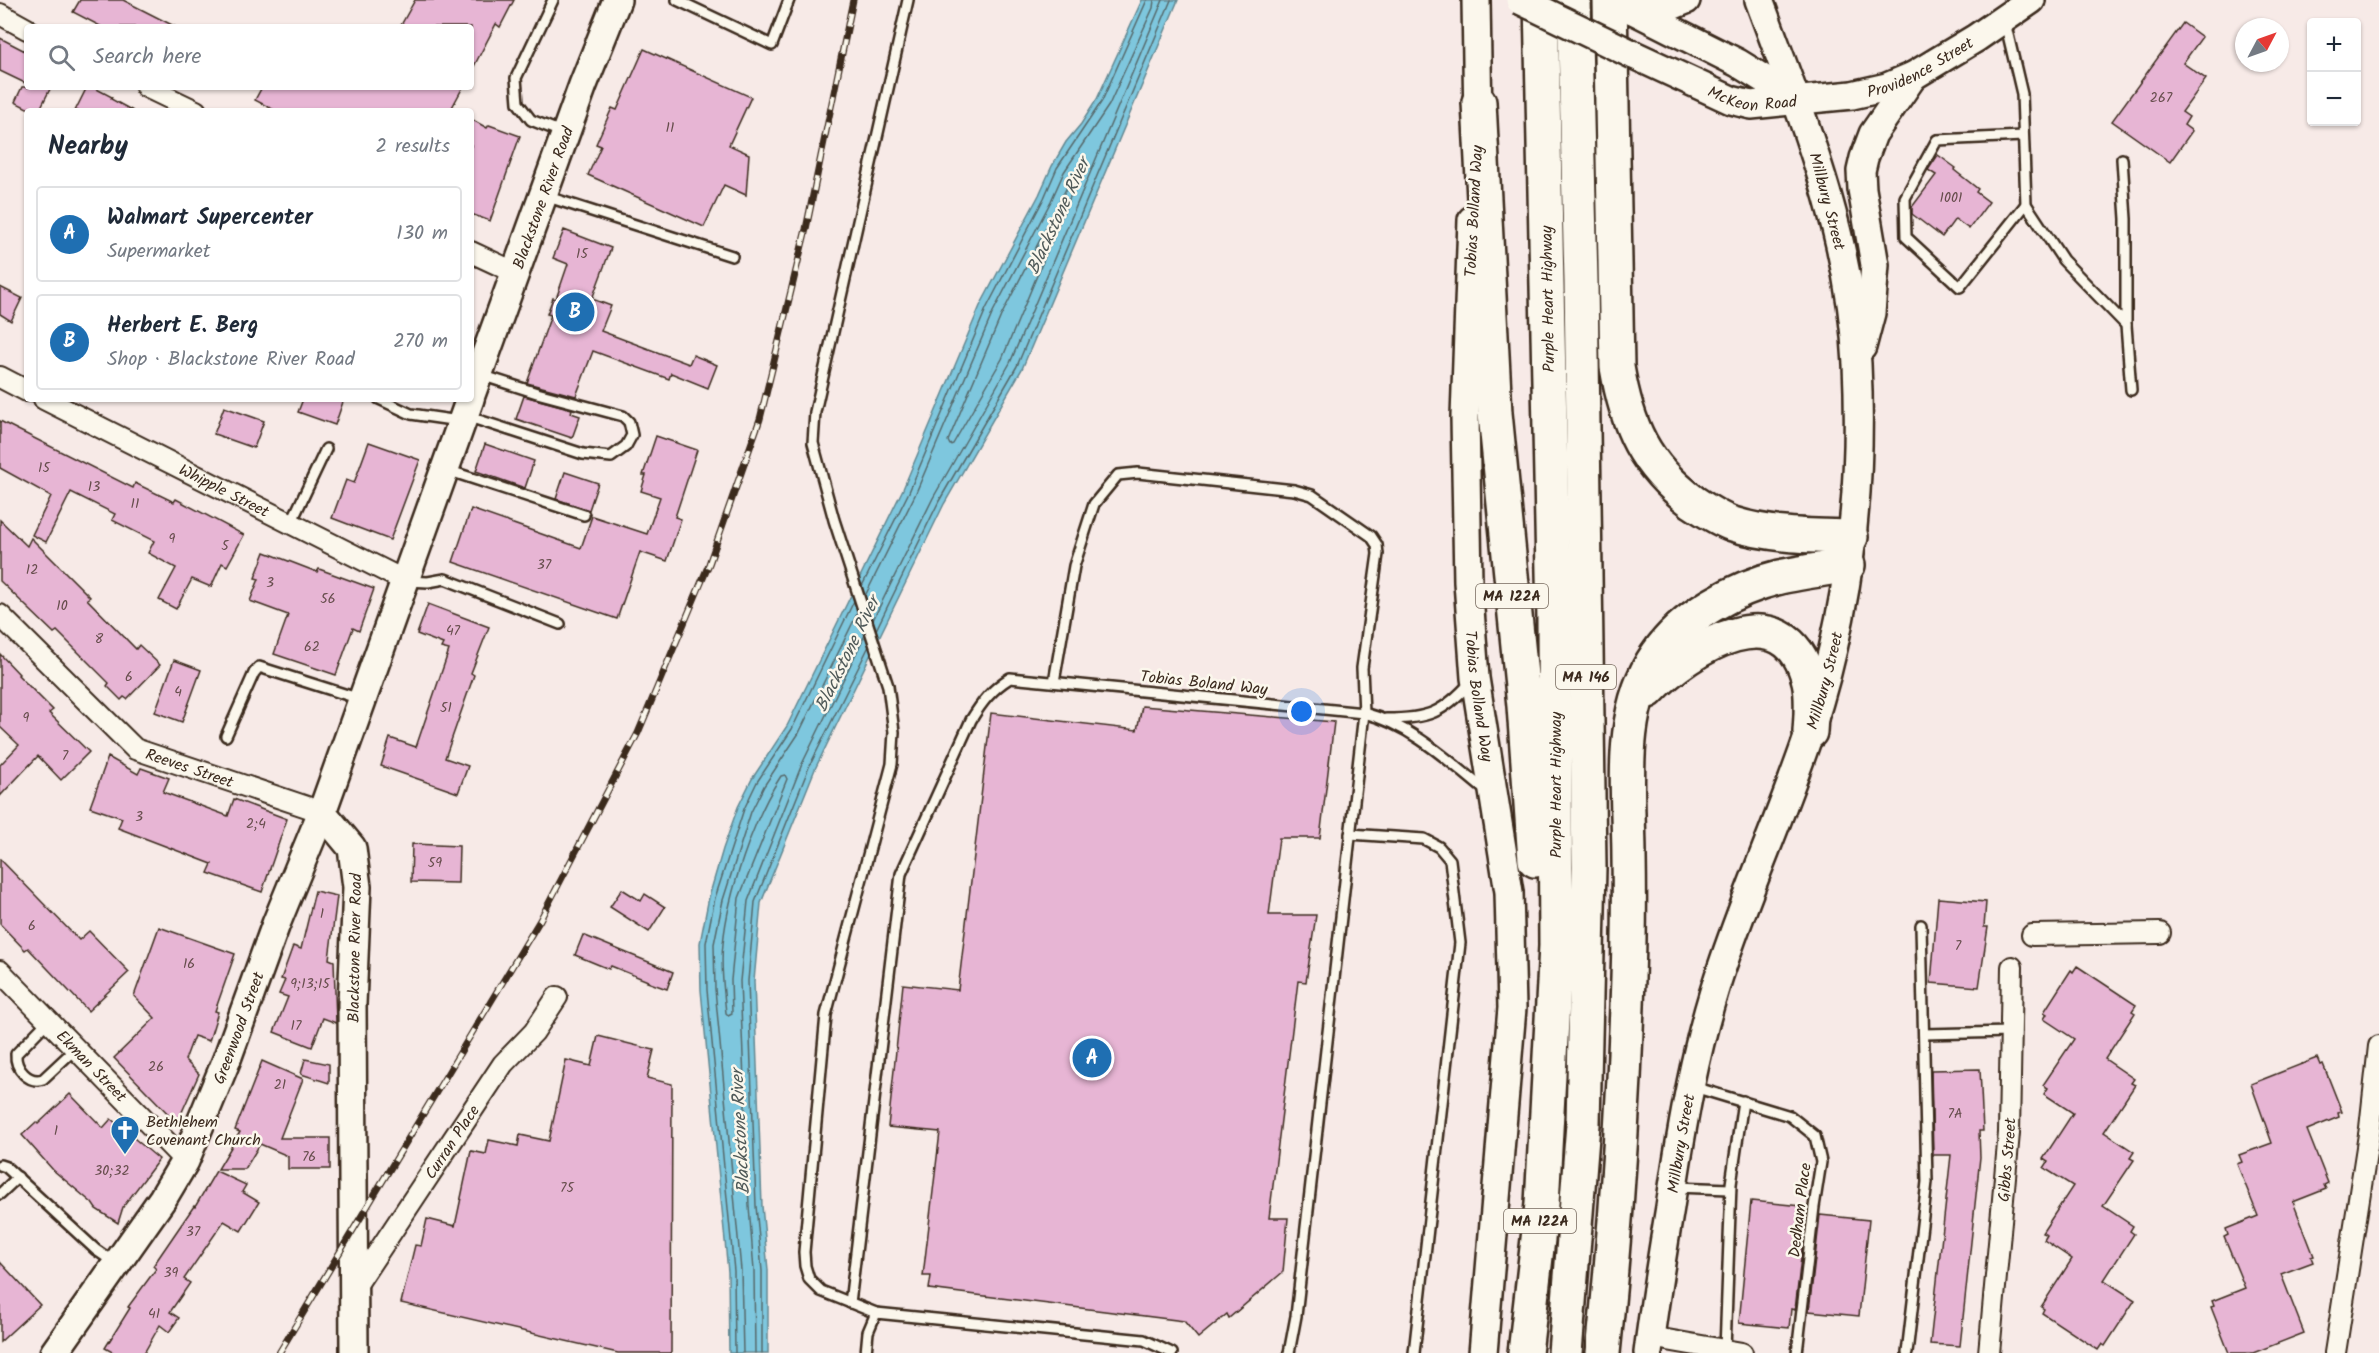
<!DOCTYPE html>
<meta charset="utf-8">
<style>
:root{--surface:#fff;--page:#f2f2f3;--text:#1f2937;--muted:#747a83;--line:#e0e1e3;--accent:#1f6fb2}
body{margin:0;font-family:Kalam,sans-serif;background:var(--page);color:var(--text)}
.controls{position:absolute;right:18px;top:18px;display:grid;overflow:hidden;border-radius:6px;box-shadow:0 2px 4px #0004}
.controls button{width:54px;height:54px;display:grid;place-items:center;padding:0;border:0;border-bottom:2px solid var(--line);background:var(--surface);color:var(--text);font:30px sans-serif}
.compass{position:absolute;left:2235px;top:18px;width:54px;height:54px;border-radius:50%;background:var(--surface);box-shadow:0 2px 4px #0004;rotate:49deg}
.you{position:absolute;left:1302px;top:712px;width:21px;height:21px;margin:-15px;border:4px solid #fff;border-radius:50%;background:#1a73e8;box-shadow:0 0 0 9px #1a73e833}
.badge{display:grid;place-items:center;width:39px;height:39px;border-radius:50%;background:var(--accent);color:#fff;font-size:20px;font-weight:700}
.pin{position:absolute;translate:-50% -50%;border:3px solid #fff;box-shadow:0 2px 6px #0006}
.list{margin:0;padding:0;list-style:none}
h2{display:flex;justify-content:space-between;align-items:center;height:78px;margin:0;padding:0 24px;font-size:26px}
h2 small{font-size:20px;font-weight:400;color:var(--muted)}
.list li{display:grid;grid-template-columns:39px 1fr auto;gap:18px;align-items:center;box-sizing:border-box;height:96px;margin:0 12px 12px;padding:0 12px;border:2px solid var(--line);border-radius:6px}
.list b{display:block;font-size:22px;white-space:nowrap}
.list p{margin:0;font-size:20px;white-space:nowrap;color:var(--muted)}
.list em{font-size:20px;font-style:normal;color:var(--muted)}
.icon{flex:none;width:33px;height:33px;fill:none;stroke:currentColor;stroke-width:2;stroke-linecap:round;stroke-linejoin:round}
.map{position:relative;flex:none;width:2379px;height:1353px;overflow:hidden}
.search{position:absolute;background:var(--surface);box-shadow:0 2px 4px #0004;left:24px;top:24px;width:450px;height:66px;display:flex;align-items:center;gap:15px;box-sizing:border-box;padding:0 21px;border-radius:6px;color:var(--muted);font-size:22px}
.panel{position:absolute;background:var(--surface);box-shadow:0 2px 4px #0004;left:24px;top:108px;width:450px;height:294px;border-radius:6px}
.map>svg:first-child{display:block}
.water{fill:#7ec7de;stroke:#638891;stroke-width:1.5}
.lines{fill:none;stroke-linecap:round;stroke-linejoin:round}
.shore{stroke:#56696b;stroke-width:1.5}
.building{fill:#e7b5d4;stroke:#3b2a1e;stroke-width:1.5}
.lane-casing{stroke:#3b2a1e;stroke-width:14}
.street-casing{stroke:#3b2a1e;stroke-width:24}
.secondary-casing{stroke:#3b2a1e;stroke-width:32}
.highway-casing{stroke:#3b2a1e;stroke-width:38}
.lane{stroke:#fbf7ec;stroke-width:9}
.street{stroke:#fbf7ec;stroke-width:20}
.secondary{stroke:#fbf7ec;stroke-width:27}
.highway{stroke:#fbf7ec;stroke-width:33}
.rail-casing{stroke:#3b2a1e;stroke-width:7}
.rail{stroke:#fbf7ec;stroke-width:4.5;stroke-dasharray:14;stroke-linecap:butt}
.secondary-bridge-casing{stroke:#3b2a1e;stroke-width:32;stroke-linecap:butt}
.secondary-bridge{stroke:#fbf7ec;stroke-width:27}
.labels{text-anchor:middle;stroke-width:5;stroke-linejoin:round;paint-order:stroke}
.number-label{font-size:14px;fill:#664d4c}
.shield{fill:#fbf7ec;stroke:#75685c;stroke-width:1.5}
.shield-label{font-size:15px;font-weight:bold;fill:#3b2a1e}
.street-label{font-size:16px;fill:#3b2a1e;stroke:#fbf7ec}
.poi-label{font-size:16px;fill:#3b2a1e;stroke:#fbf7ec;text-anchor:start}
.water-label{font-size:18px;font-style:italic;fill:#4f5958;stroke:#fbf7ec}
</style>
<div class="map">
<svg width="2379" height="1353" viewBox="0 0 2379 1353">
<rect width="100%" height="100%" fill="#f7eae7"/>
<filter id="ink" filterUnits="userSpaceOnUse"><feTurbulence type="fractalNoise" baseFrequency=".0167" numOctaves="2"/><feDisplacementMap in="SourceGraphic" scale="12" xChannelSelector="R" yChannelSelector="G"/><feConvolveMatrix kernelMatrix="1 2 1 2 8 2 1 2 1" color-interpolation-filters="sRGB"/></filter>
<g filter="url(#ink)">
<polygon class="water" points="1142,0 1178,0 1022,369 944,504 815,769 761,903 754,981 762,1206 768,1270 768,1353 729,1353 728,1272 701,990 700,943 709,897 723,849 738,807 752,779 787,726 903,489 980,306 1039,195 1052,166 1066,142 1081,124 1097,99"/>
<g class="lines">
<g class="shore">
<polygon points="1073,181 1075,185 1002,359 953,444 950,445 948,441 1001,316 1069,183"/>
<polyline points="862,586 909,492 986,309 1044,198 1057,168 1102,101 1147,0"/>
<polyline points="865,596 915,495 993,312 1051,201 1064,172 1109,105 1153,8 1154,0"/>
<polyline points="873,620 933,498 1010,363 1163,0"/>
<polyline points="876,630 939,501 1017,366 1171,0"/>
<path d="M785 775 787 779 739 898 731 980 732 1013 728 1015 726 1013C724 991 720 966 723 944 728 894 753 818 781 776Z"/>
<polyline points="735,1353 734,1271 707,990 706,943 715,898 744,809 757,782 792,729 854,601"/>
<polyline points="743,1353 741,1270 715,989 714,944 723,900 751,812 764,786 799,733 858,612"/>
<polyline points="755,1353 754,1271 749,1206 740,981 748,901 802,764 865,635"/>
<polyline points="762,1353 762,1271 756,1206 748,981 755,902 809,767 869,646"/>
</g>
</g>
<g class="building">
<polygon points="80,0 123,0 176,27 102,27 73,12"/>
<polygon points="415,0 514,0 500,27 496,24 471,72 471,27 400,27"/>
<polygon points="2183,23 2202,37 2183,63 2206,79 2182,112 2189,117 2184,125 2192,131 2170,162 2112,121"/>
<polygon points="0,38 27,52 27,84 0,71"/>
<polygon points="644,49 751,97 729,145 749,154 746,195 724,185 704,227 588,175 601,146 596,144 612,108 617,110"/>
<polygon points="22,87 51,87 39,111 33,111 15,102"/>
<polygon points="87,87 93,87 112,97 111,99 133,111 75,111"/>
<polygon points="262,87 463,87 450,111 276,111 255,100"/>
<polygon points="471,119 487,128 489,125 520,136 490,221 471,214"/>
<polygon points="1938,155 1956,168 1954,170 1978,189 1976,192 1989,202 1969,229 1955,219 1942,237 1912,214 1912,207 1936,175 1928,170"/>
<polygon points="564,230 611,248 592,299 611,306 601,331 689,364 693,355 717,365 708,388 671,373 669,379 593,351 576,396 527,383 551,315 547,314 553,298 556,299 568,264 553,258"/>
<polygon points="0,287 22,298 11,321 0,314"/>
<polygon points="524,396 572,409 571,413 580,416 572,438 516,419"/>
<polygon points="303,399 344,399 335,425 298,412"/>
<polygon points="224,407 264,421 254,448 214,434"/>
<polygon points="0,421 133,488 135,483 174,502 176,499 244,535 227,566 222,563 211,587 192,579 176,609 159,600 176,568 148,553 154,541 112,520 115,514 71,492 46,542 32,535 51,496 0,468"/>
<polygon points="656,436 697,450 675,517 681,519 667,561 640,552 617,619 453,562 471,509 581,548 592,516 647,534 660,497 641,491 646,475 643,475"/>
<polygon points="369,442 420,460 390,540 332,518 346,480 354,483"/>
<polygon points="485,444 534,461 525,488 476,471"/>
<polygon points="565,472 598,483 589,510 556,499"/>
<polygon points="0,520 27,546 31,538 90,597 87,599 136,649 139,645 160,665 127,699 124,697 121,700 107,686 109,683 57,631 54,633 0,581"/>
<polygon points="265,552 317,572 319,569 374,589 359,631 353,628 336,675 274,654 288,615 250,601 259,579 255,578"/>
<polygon points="428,604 489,627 471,673 474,675 445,758 468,766 458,793 381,766 390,738 416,747 449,650 441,648 443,644 417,634"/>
<polygon points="0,654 19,674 18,675 53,710 49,713 89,752 61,780 38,756 0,796 0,765 19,745 0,727"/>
<polygon points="174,660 201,670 182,722 155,712"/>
<polygon points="1142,706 1334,722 1320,838 1279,838 1269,915 1316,915 1306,982 1298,981 1269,1218 1288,1218 1283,1272 1229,1318 1227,1314 1198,1338 1184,1321 929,1289 931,1276 923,1276 940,1132 888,1127 903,984 958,990 991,713 1137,730"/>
<polygon points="108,757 138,774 141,768 169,778 163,792 228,816 234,799 287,819 262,892 208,873 212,864 118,828 122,818 90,807"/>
<polygon points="412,844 459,846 458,883 411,882"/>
<polygon points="0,859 79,940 89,931 129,972 88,1011 28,948 25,950 0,924"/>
<polygon points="622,889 641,901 645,894 665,907 649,932 610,907"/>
<polygon points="315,891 337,896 329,959 334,961 336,1023 323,1018 312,1047 274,1032 288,997 279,994 285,980 281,979 293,946 301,949"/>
<polygon points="1938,898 1986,902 1984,927 1988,927 1979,987 1931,983"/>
<polygon points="159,927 235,954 215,1011 218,1012 209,1041 194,1036 185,1060 199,1074 177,1123 114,1058 155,1018 134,996"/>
<polygon points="583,935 673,972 667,989 647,982 648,981 611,966 609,969 575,955"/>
<polygon points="2077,966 2136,1005 2132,1011 2135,1013 2105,1059 2134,1079 2131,1083 2135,1085 2104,1132 2134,1152 2130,1158 2134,1160 2103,1206 2133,1226 2130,1231 2134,1234 2104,1280 2135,1300 2105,1346 2102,1344 2098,1350 2042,1313 2044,1309 2041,1307 2072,1259 2044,1240 2047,1235 2042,1233 2073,1186 2044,1168 2048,1162 2043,1159 2073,1113 2044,1094 2048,1088 2043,1085 2074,1039 2044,1019 2047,1014 2044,1012 2071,970 2073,972"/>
<polygon points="598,1036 654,1050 647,1078 672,1084 671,1353 618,1353 401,1303 415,1245 421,1246 427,1219 455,1226 471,1151 486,1154 489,1140 518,1146 520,1135 549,1141 566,1060 591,1066"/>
<polygon points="2317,1058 2320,1065 2323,1064 2342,1112 2338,1113 2339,1117 2307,1130 2328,1183 2324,1185 2326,1189 2293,1202 2314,1256 2311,1257 2313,1262 2281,1274 2304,1333 2253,1353 2229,1353 2211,1307 2214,1306 2212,1301 2245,1288 2224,1237 2228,1235 2226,1229 2258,1216 2237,1164 2242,1162 2239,1155 2272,1143 2251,1084"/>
<polygon points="305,1059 329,1064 329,1083 301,1074"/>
<polygon points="262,1061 303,1079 280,1138 330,1138 330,1169 288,1169 288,1156 260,1144 245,1169 218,1169 240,1132 235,1130"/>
<polygon points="1980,1069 1983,1131 1979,1131 1980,1157 1960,1346 1930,1344 1951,1155 1933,1155 1931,1070"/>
<polygon points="70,1094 103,1128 111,1119 159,1159 123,1207 118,1223 96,1209 92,1203 53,1170 22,1135 36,1122 38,1124"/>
<polygon points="216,1171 246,1185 242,1192 259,1202 241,1231 224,1221 184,1279 190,1283 170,1312 179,1318 169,1332 160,1325 144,1353 114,1353 105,1348 130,1308 128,1307 156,1269 153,1266 194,1206 195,1207"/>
<polygon points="1751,1201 1801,1206 1801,1213 1806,1214 1795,1310 1791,1309 1789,1328 1739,1323"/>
<polygon points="1820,1215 1869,1220 1859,1316 1809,1311"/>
<polygon points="0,1262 40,1305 0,1342"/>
</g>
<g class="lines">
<g class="lane-casing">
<g id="lane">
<polyline points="553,0 516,78 518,103 531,120 564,133"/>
<polyline points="677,0 772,45 789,0"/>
<polyline points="908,0 815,412 813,443 834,520 888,686 894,732 892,764 826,1015 804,1252 805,1266 809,1279 821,1291 876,1313 1144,1340 1172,1353"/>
<polyline points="2005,22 2022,94 2026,204 2063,260 2126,325 2126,219 2122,159"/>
<polyline points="2023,136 1937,140 1905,198 1906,237 1960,287 2026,204"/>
<polyline points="545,196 732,256"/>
<polyline points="2126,325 2131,390"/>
<polyline points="379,399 411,414 459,421"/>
<polyline points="466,416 583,454 611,457 626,446 632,435 629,422 623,416 537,393 481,375"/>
<polyline points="447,470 584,515"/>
<polyline points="291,523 326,449"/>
<polyline points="408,581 428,582 445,579 560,624"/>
<polyline points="1054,682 1074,566 1094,504 1118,475 1138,473 1294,490 1312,495 1371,536 1377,545 1378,554 1362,668 1364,713 1296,1316 1289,1353"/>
<path d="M1386 719C1428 719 1443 713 1471 682"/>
<polyline points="226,736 254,673 259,667 360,699"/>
<polyline points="1350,834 1424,839 1439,847 1450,860 1460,943 1414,1353"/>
<path d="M48 1021 16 1054C15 1069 29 1084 43 1079L75 1049"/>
<polyline points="1924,1034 2011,1032"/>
<polyline points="1694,1087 1790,1116 1815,1136 1821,1162 1814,1207 1797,1353"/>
<polyline points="0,1165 6,1167 96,1250 115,1263"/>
<polyline points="1675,1187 1730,1189"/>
<polyline points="0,1194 18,1177"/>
<path d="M850 1303 901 874 971 720C982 702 992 689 1010 678L1364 713C1411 725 1449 761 1486 791"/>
<polyline points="1725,1350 1731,1184 1743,1101"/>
<polyline points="866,1353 868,1332 876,1313"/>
<polyline points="1907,1353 1927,1182 1921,925"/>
</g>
</g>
<g class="street-casing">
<g id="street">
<polyline points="0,14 27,29"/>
<polyline points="146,87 196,111"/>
<polyline points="471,252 514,272"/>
<polyline points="0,377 27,391"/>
<path id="s1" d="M44 399 405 581"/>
<path id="s2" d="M0 615 135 749 322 812"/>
<polyline points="2032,935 2160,933"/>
<path id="s3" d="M0 971 185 1161"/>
<path id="s4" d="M353 1290 503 1064 534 1032 557 997"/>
<polyline points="1650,1337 1742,1353"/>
<path id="s5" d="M1989 1353 2009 1133 2012 967"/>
<polyline points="2335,1353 2370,1128 2379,1046"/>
</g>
</g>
<g class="secondary-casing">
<g id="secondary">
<polyline points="1476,0 1478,122"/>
<polyline points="1613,0 1738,63 1796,99"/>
<polyline points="1633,10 1664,9 1686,0"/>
<path id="s6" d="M1634 55 1731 100 1751 105 1852 95 1887 87 1913 76 1976 38 2031 0"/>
<path id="s7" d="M1472 220 1465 417 1468 582 1475 678 1509 892 1512 1008 1483 1353"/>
<polyline points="1862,347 1871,313 1875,265 1862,189 1861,171 1864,158 1873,134 1913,76"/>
<path id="s8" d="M471 395 583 85 617 0"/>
<polyline points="322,812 352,848 357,887 352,1004 354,1353"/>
<path id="s9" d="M54 1353 163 1198 185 1161 227 1059 276 924 322 812 470 399"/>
<path id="s10" d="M1648 1353C1654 1304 1662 1256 1670 1207 1682 1124 1696 1041 1724 961 1750 884 1784 809 1810 731 1849 613 1863 488 1857 364 1851 236 1803 119 1759 0"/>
</g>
</g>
<g class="highway-casing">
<g id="highway">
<path d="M1610 0 1617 367C1627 426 1644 465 1693 502 1705 510 1720 520 1733 524 1771 536 1812 536 1851 537"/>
<polyline points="1479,102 1495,413 1524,706 1535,860"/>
<path d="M1648 691C1688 648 1786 588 1809 681 1813 698 1811 715 1810 732"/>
<polyline points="1525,1353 1542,1204 1556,946 1554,620 1541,0"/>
<polyline points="1565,1353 1583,1124 1589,867 1581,281 1574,0"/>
<path d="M1603 1353C1615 1238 1623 1122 1627 1006 1629 957 1630 907 1629 858 1629 792 1617 712 1657 655 1683 616 1735 588 1780 577 1802 572 1826 569 1848 565"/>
</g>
</g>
<use href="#lane" class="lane"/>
<use href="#street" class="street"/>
<use href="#secondary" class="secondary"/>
<use href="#highway" class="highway"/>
<g class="rail-casing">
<polyline id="rail" points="279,1353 540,920 638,733 709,564 760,419 806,229 853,0"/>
</g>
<use href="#rail" class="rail"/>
<g class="secondary-bridge-casing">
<polyline id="secondary-bridge" points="1520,0 1634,55"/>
</g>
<use href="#secondary-bridge" class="secondary-bridge"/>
</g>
</g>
<defs>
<g id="church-pin" transform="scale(1.5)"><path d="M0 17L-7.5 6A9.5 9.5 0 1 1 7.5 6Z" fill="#1f6fb2" stroke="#fbf7ec"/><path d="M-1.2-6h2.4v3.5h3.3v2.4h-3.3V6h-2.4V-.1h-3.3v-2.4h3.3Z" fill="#fff"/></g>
</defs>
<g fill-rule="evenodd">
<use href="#church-pin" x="125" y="1130"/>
</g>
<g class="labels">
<g class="number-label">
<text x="2161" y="102">267</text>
<text x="670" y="132">11</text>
<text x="1951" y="202">1001</text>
<text x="582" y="258">15</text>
<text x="44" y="472">15</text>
<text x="94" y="491">13</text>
<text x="135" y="508">11</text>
<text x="172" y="543">9</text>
<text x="225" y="550">5</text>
<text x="544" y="569">37</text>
<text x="32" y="574">12</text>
<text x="270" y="587">3</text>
<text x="328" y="603">56</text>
<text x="62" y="610">10</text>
<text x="453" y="635">47</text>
<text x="99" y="643">8</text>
<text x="312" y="651">62</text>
<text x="129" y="681">6</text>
<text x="178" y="696">4</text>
<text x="446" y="712">51</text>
<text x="26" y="722">9</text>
<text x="65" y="760">7</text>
<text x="139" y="821">3</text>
<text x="256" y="828">2;4</text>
<text x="435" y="867">59</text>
<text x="322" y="918">1</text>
<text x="32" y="930">6</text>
<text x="1958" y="950">7</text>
<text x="189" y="968">16</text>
<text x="310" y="988">9;13;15</text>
<text x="296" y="1030">17</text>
<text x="156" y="1071">26</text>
<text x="280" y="1089">21</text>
<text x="1955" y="1118">7A</text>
<text x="56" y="1135">1</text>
<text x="309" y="1161">76</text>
<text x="112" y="1175">30;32</text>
<text x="567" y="1192">75</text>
<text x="193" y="1236">37</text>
<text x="171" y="1277">39</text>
<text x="154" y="1318">41</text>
</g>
<g class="shield">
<rect x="1476" y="584" width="72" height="24" rx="4.5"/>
<rect x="1556" y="665" width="60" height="24" rx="4.5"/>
<rect x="1504" y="1209" width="72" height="24" rx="4.5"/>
</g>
<g class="shield-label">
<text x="1512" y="601">MA 122A</text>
<text x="1586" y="682">MA 146</text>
<text x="1540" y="1226">MA 122A</text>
</g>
<g class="street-label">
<text dy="6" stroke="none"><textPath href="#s6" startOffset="303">Providence Street</textPath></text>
<text dy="6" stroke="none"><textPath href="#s6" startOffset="128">McKeon Road</textPath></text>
<text dy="6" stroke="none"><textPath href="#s8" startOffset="210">Blackstone River Road</textPath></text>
<text transform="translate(1828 201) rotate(75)" y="6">Millbury Street</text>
<text transform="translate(1473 211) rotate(-87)" y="6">Tobias Bolland Way</text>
<text transform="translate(1547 299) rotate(-91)" y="6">Purple Heart Highway</text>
<text dy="6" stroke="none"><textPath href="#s1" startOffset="202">Whipple Street</textPath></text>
<text dy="6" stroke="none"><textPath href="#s10" startOffset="698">Millbury Street</textPath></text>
<text transform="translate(1204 682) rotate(6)" y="6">Tobias Boland Way</text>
<text dy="6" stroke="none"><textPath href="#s7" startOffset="477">Tobias Bolland Way</textPath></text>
<text dy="6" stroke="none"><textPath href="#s2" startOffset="248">Reeves Street</textPath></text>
<text transform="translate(1555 785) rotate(-90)" y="6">Purple Heart Highway</text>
<text transform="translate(354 948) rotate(-89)" y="6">Blackstone River Road</text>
<text dy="6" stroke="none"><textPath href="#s9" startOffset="376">Greenwood Street</textPath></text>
<text dy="6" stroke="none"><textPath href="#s3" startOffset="132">Ekman Street</textPath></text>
<text dy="6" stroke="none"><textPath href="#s4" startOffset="178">Curran Place</textPath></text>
<text dy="6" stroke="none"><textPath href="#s10" startOffset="212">Millbury Street</textPath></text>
<text dy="6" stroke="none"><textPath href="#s5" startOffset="194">Gibbs Street</textPath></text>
<text transform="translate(1799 1210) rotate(-83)" y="6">Dedham Place</text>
</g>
<g class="poi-label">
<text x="146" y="1127">Bethlehem<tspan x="146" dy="18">Covenant Church</tspan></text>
</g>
<g class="water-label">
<text transform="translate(1058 216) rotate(-65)" y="6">Blackstone River</text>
<text transform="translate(847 654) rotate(-64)" y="6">Blackstone River</text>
<text transform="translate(740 1132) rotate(-93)" y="6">Blackstone River</text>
</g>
</g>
</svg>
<div class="controls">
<button>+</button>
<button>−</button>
</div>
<svg class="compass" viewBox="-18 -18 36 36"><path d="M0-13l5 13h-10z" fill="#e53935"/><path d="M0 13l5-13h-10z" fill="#747a83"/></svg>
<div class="you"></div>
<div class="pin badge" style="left:1092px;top:1058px">A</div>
<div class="pin badge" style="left:575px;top:312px">B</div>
<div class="search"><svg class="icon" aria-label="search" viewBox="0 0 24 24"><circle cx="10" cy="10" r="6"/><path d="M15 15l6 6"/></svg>Search here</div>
<section class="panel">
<h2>Nearby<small>2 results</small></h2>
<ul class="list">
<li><span class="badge">A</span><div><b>Walmart Supercenter</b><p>Supermarket</p></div><em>130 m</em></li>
<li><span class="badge">B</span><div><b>Herbert E. Berg</b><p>Shop · Blackstone River Road</p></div><em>270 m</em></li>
</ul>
</section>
</div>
